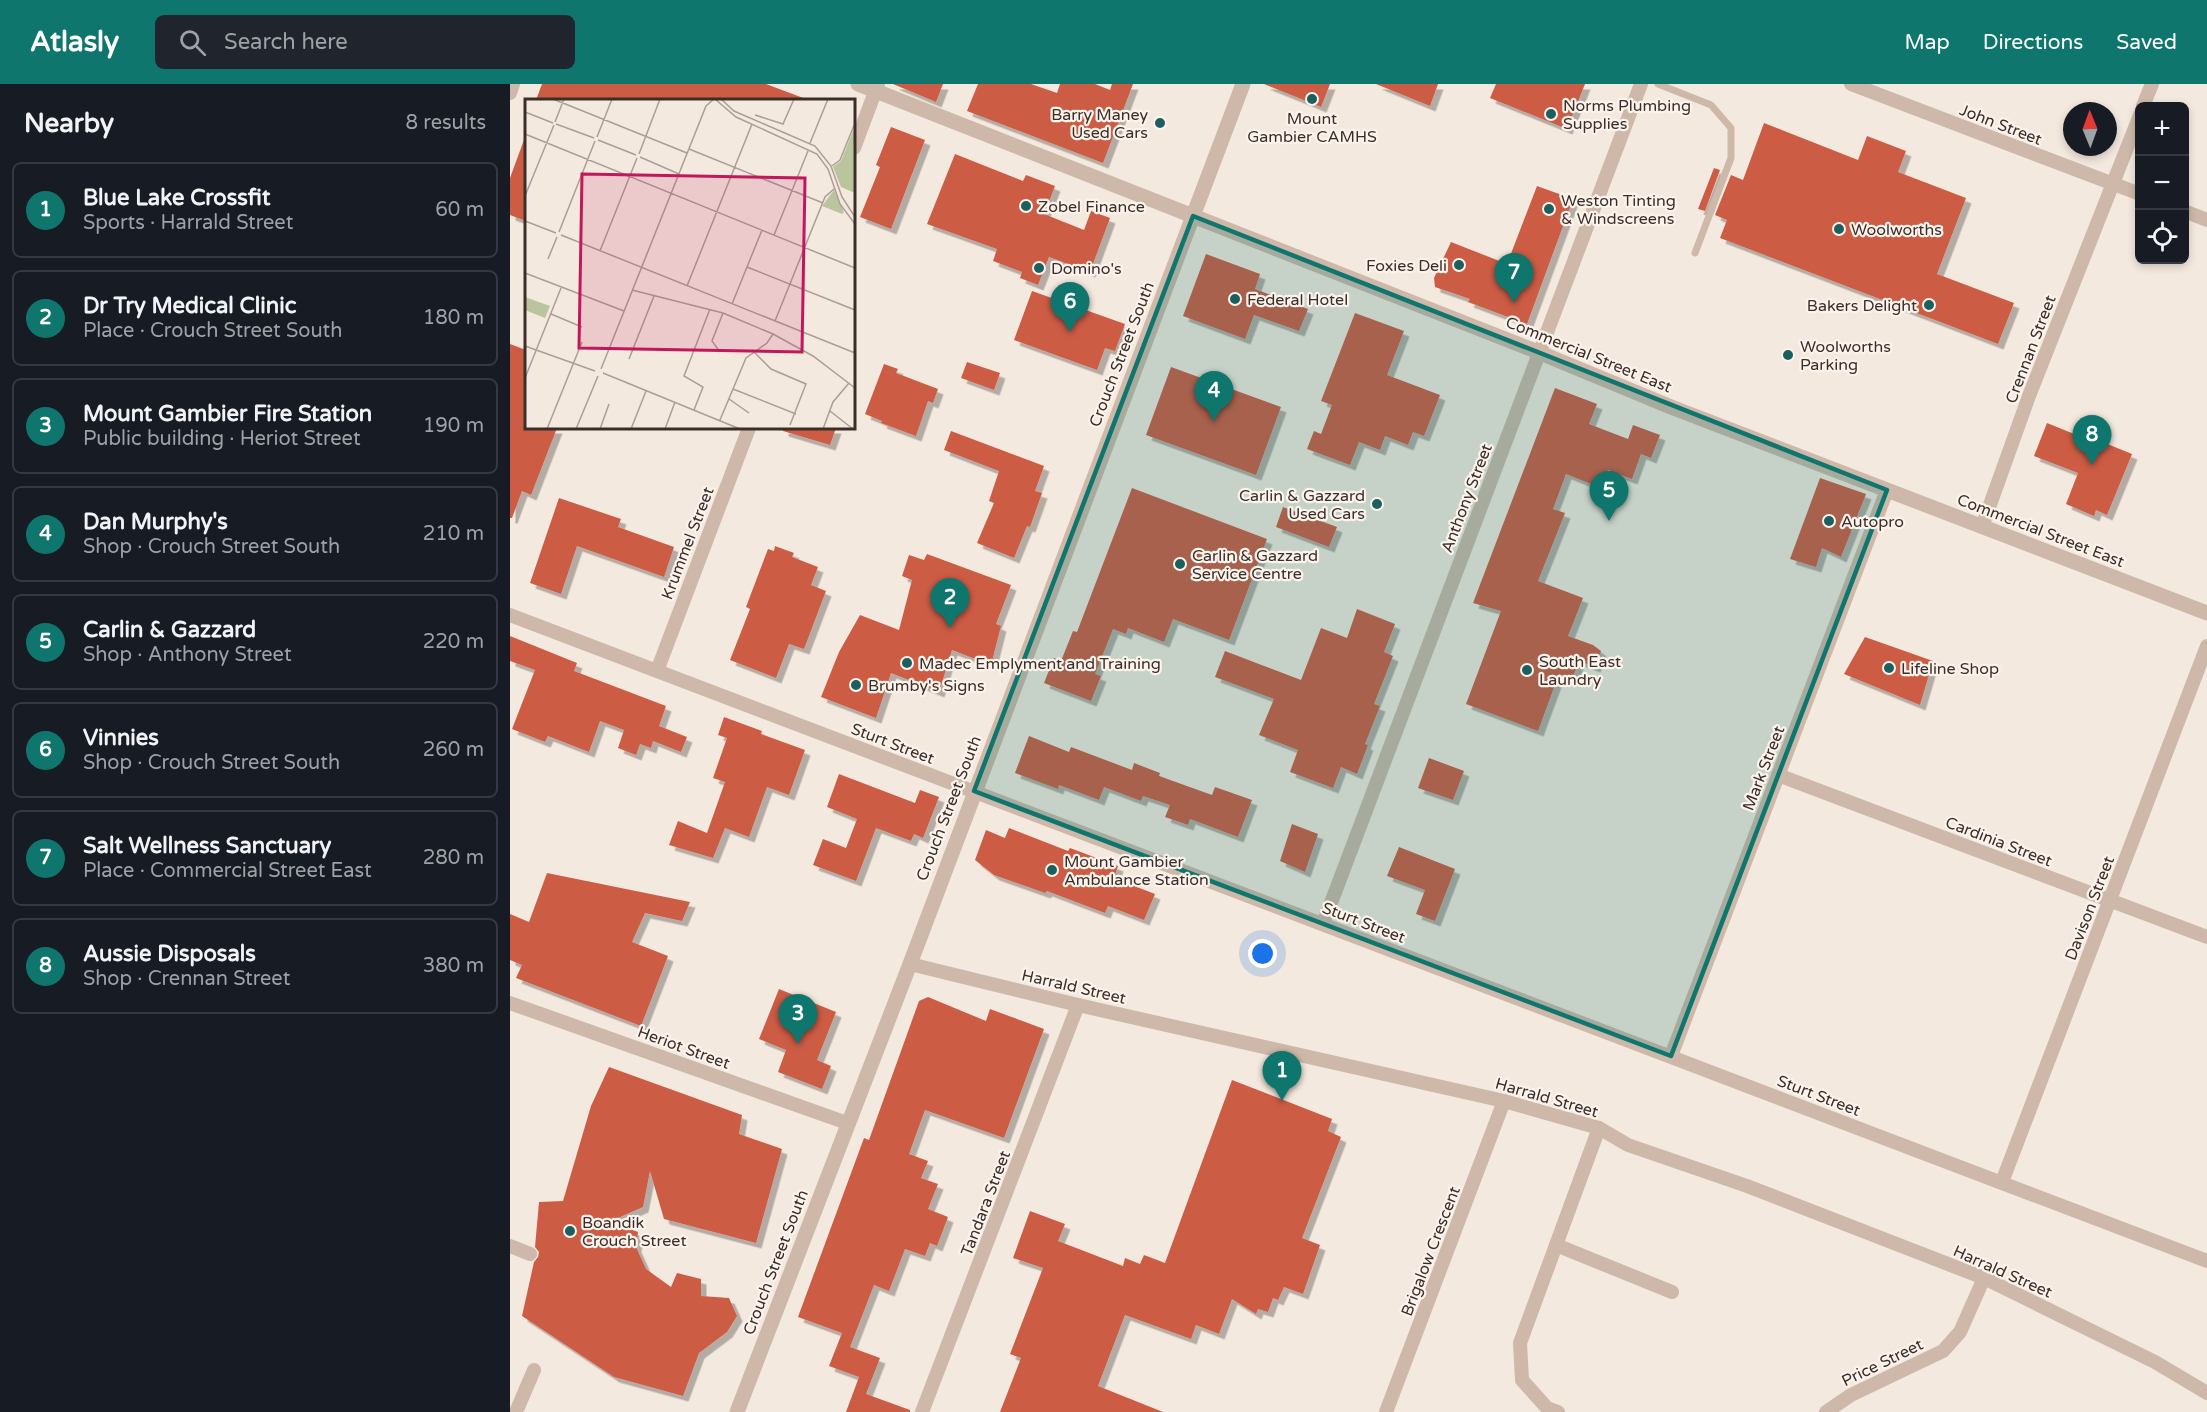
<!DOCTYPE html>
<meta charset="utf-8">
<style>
:root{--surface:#171b24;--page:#20242c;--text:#f1f3f6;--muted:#9ea1a6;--line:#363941;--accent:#0f766e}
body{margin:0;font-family:"Varela Round",sans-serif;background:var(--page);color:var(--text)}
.controls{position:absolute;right:18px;top:18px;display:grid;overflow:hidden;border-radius:9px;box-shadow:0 3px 9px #0003}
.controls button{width:54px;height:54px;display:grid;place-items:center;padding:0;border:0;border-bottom:2px solid var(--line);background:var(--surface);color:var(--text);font:30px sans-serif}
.compass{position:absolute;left:1553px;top:18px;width:54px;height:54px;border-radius:50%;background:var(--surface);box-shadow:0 3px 9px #0003;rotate:359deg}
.you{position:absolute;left:753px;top:870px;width:21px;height:21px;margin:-15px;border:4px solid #fff;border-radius:50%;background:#1a73e8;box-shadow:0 0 0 9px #1a73e833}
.badge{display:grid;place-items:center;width:39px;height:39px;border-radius:50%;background:var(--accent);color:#fff;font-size:20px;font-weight:700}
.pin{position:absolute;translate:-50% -50px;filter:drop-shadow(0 2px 3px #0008)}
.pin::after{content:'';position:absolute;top:32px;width:21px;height:18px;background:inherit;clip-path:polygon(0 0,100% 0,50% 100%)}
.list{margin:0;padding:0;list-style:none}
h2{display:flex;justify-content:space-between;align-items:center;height:78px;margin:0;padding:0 24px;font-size:26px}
h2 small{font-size:20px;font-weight:400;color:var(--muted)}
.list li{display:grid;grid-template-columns:39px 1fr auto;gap:18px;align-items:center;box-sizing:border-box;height:96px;margin:0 12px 12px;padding:0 12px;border:2px solid var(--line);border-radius:9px}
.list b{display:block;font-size:22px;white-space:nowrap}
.list p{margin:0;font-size:20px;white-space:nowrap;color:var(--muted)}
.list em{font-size:20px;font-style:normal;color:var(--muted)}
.icon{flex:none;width:33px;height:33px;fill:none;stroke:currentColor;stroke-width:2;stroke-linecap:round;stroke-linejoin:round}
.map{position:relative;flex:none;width:1697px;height:1328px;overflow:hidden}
header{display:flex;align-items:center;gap:36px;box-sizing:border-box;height:84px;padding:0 30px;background:var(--accent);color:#fff}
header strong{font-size:28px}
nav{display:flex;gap:33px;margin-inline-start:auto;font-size:21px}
.search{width:420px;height:54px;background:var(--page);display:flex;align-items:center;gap:15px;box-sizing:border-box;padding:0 21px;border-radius:9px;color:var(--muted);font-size:22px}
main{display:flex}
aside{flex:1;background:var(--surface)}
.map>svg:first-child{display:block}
.building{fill:#cd5c44;filter:url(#shadow)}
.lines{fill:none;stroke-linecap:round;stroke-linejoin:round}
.service{stroke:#ceb8a9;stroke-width:7}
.minor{stroke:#ceb8a9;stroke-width:14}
.tertiary{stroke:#ceb8a9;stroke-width:15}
.marked{fill:#0f766e;fill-opacity:0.2;stroke:#0f766e;stroke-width:4.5;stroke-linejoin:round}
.poi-dot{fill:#1c5f5f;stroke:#fbf3ec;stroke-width:2}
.labels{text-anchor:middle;stroke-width:4.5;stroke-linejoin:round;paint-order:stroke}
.poi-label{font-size:16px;fill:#3b2e29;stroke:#fbf3ec;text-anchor:start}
.street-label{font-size:16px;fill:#3b2e29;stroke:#fbf3ec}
.inset-road{fill:none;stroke:#aa9e96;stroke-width:1.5}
.view{fill:#c2185b;fill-opacity:0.15;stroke:#c2185b;stroke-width:3}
.inset-edge{fill:none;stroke:#3b2e29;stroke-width:3}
</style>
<header>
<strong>Atlasly</strong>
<div class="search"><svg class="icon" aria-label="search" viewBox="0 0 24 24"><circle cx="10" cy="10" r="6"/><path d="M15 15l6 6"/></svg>Search here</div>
<nav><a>Map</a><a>Directions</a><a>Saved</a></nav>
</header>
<main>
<aside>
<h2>Nearby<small>8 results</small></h2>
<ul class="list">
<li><span class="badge">1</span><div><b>Blue Lake Crossfit</b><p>Sports · Harrald Street</p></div><em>60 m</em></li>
<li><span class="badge">2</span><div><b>Dr Try Medical Clinic</b><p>Place · Crouch Street South</p></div><em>180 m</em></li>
<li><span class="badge">3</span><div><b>Mount Gambier Fire Station</b><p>Public building · Heriot Street</p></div><em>190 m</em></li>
<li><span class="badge">4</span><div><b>Dan Murphy's</b><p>Shop · Crouch Street South</p></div><em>210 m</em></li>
<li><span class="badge">5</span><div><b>Carlin &amp; Gazzard</b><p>Shop · Anthony Street</p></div><em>220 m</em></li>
<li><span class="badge">6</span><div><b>Vinnies</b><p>Shop · Crouch Street South</p></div><em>260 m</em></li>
<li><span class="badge">7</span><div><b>Salt Wellness Sanctuary</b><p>Place · Commercial Street East</p></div><em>280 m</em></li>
<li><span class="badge">8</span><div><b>Aussie Disposals</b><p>Shop · Crennan Street</p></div><em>380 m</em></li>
</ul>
</aside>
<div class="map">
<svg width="1697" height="1328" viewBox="0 0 1697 1328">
<defs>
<filter id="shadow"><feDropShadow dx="5.5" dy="5.5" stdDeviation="0" flood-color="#0004"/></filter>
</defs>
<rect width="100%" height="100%" fill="#f4e9df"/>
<g class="building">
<polygon points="32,0 256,0 296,15 26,16"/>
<polygon points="383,0 433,0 426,18"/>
<polygon points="468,0 521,0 547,9 550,0 585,0 600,6 602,0 623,0 593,79 457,27"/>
<polygon points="754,0 820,0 811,23"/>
<polygon points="866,0 928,0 920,22"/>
<polygon points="986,0 1075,0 1057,45 980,14"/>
<polygon points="1254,39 1348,76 1357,52 1396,67 1388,88 1456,114 1427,190 1504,219 1488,260 1210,154 1217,136 1205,131 1221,91 1233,96"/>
<polygon points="381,43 415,56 381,145 350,133 370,83 366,81"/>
<polygon points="15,53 16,53 16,137 0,131 0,94"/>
<polygon points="445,70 513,97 516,91 545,102 534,130 574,146 581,127 600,134 580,188 539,173 528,201 510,194 512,188 483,177 487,165 417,140"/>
<polygon points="1204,84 1210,86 1195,127 1188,125"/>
<polygon points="1027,102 1063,115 1017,240 958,218 960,215 925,203 924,194 941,158 997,180"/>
<polygon points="696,170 750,190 745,205 798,225 789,247 744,231 735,255 673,232"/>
<polygon points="522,207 615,240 605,267 595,264 587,286 504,256"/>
<polygon points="845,229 894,247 877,291 930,311 914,352 903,348 898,361 875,352 870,366 849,358 840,381 797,365 804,347 811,350 822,321 811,317"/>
<polygon points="0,260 16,266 16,344 47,344 21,411 12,407 2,434 0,434"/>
<polygon points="457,278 490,289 484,306 451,294"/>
<polygon points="374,280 388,285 386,289 428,305 423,319 418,317 406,352 371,339 372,337 355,330"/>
<polygon points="661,283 771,323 746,391 636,351"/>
<polygon points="1045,304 1087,320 1079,340 1118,355 1123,341 1150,351 1141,374 1131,370 1122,395 1098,386 1091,404 1056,390 1043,425 1055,429 1028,497 1073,514 1058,552 1083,561 1091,567 1085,583 1069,577 1062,595 1049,590 1028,647 956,620 991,527 963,519"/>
<polygon points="1537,339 1589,360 1590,357 1622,370 1597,431 1586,426 1584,432 1556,420 1568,389 1524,372"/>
<polygon points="273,344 326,344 320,361 273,347"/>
<polygon points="441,347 534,382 525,407 532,409 520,443 517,442 504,474 467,459 484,419 479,417 489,387 434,366"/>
<polygon points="1310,394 1356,410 1331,473 1312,464 1306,483 1280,475"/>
<polygon points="622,404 757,455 719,556 663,535 654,558 618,544 616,550 603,545 585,590 591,592 581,617 534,599 544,574 551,577 563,547 567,548"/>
<polygon points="49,414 111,435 108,443 164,463 154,493 67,462 51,510 20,499"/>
<polygon points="773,423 827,443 819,463 766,443"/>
<polygon points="265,462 284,469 282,473 308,483 301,501 316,507 294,565 279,560 266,594 220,576 240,525 236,523 258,465 264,467"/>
<polygon points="417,470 501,501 486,540 491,542 481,581 442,566 429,608 381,589 366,634 311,613 329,568 350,531 389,546 402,496 392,492 399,471 414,476"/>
<polygon points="847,525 885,540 874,568 883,572 864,620 870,622 855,660 858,661 847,690 831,683 823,704 780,688 788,666 749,651 764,615 705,593 715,567 791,596 811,544 837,554"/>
<polygon points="0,552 67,579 64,587 156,622 149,642 177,653 171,668 143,657 141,664 130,660 126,671 108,664 114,646 90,637 79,668 38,652 35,658 2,645 25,586 0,577"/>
<polygon points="1355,553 1423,577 1410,621 1334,590"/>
<polygon points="214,633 252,647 251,650 295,666 279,711 257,703 239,753 215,744 203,774 159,761 168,737 197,749 215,698 203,694 217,654 208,651"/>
<polygon points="519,652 559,668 561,663 622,686 624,679 650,689 649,692 702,711 705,703 742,716 728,753 680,735 678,741 655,733 660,721 633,712 631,717 594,703 589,716 549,701 548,705 505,689"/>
<polygon points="919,674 954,687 943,716 908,704"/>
<polygon points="329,690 405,719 410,706 429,713 413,754 404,750 401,757 366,744 346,797 303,781 313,755 336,764 347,735 317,723"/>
<polygon points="782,740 808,750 795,788 770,777"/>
<polygon points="499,744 558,767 560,764 608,782 604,794 645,810 634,836 598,822 595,829 537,807 535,809 484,791 465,776 476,746 495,754"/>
<polygon points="889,763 945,785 925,837 906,830 915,806 877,792"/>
<polygon points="37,789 180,818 172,837 135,829 122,858 158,872 131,942 6,894 12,881 0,876 0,830 19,838"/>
<polygon points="269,905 326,928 307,976 321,982 312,1005 268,988 276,966 249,955"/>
<polygon points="418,913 476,937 480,925 534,945 494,1054 415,1026 399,1070 418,1077 411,1094 428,1100 418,1125 438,1133 427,1162 420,1159 415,1172 395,1165 379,1207 364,1201 340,1263 370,1274 356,1310 400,1326 400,1328 336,1328 349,1293 319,1282 332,1249 288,1233 354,1054 359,1056 409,917"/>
<polygon points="99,983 232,1031 229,1050 272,1065 246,1159 154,1135 140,1087 133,1123 101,1137 128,1148 126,1163 136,1185 161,1203 167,1189 191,1195 191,1212 219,1214 227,1232 217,1248 189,1269 173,1312 104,1293 12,1232 24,1178 28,1173 29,1168 25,1163 29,1118 53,1117 81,1022"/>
<polygon points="722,996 822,1035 818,1047 831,1053 792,1154 810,1161 793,1210 774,1203 768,1216 763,1214 758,1228 748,1225 746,1230 722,1215 709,1250 686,1241 681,1255 615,1231 588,1302 653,1328 490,1328 511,1274 500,1270 533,1184 503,1174 520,1127 555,1140 548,1157 613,1182 615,1174 630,1180 634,1171 655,1179"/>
</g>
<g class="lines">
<polyline class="service" points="1148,0 1201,21 1221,44 1221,74 1185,169"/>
<g class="minor">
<polyline points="1341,0 1630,110"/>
<polyline points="0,9 3,0"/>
<polyline points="1633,22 1642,0"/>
<polyline points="344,64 368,0"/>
<polyline points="1674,127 1697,136"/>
<polyline points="1472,443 1519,312 1630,31"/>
<polyline points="0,531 1697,1177"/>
<polyline points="147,587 239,344"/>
<polyline points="1268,691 1697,853"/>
<polyline points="813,840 1131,0"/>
<polyline points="400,880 568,921 994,1017 1089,1044 1118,1061 1237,1102 1474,1194 1645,1278 1697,1309"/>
<polyline points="0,919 337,1039"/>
<polyline points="1161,972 1377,406"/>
<polyline points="1492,1098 1697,562"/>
<polyline points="1046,1161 1162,1208"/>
<polyline points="0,1162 20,1170"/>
<polyline points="6,1328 24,1286"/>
<polyline points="412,1328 568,921"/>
<polyline points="876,1328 994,1017"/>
<polyline points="1048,1328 1037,1324 1012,1296 1010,1259 1089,1044"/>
<polyline points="1316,1328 1341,1311 1433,1267 1450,1248 1474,1194"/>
</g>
<g class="tertiary">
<polyline points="348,0 1028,268 1161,323 1697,529"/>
<polyline points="227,1328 400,880 733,0"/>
</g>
</g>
<path class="marked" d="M683 132 1377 406 1161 972 464 707Z"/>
<g class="poi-dot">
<circle cx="802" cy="15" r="6"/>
<circle cx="1041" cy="30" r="6"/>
<circle cx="650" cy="39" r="6"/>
<circle cx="516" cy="122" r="6"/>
<circle cx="1039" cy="125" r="6"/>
<circle cx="1329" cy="145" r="6"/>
<circle cx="949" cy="181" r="6"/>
<circle cx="529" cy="184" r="6"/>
<circle cx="725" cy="215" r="6"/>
<circle cx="1419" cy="221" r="6"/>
<circle cx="1278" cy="271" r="6"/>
<circle cx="867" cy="420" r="6"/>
<circle cx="1319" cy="437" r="6"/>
<circle cx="670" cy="480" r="6"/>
<circle cx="397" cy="579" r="6"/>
<circle cx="1379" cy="584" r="6"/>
<circle cx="1017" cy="586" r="6"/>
<circle cx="346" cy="601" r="6"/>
<circle cx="542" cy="786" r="6"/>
<circle cx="60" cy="1147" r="6"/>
</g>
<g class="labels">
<g class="poi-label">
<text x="1053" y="27">Norms Plumbing<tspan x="1053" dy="18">Supplies</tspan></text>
<text x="638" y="36" text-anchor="end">Barry Maney<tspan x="638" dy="18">Used Cars</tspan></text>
<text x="802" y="40" text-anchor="middle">Mount<tspan x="802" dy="18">Gambier CAMHS</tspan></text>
<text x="1051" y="122">Weston Tinting<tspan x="1051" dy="18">&amp; Windscreens</tspan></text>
<text x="528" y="128">Zobel Finance</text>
<text x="1341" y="151">Woolworths</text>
<text x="937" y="187" text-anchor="end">Foxies Deli</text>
<text x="541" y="190">Domino's</text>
<text x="737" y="221">Federal Hotel</text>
<text x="1407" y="227" text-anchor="end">Bakers Delight</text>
<text x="1290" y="268">Woolworths<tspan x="1290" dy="18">Parking</tspan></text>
<text x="855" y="417" text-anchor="end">Carlin &amp; Gazzard<tspan x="855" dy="18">Used Cars</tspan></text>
<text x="1331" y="443">Autopro</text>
<text x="682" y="477">Carlin &amp; Gazzard<tspan x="682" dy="18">Service Centre</tspan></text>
<text x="1029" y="583">South East<tspan x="1029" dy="18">Laundry</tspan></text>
<text x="409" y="585">Madec Emplyment and Training</text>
<text x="1391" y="590">Lifeline Shop</text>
<text x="358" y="607">Brumby's Signs</text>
<text x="554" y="783">Mount Gambier<tspan x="554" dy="18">Ambulance Station</tspan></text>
<text x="72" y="1144">Boandik<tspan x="72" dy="18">Crouch Street</tspan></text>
</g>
<g class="street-label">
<text transform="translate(1491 40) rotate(21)" y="6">John Street</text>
<text transform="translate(1520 265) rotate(-69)" y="6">Crennan Street</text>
<text transform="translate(611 270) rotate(-69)" y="6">Crouch Street South</text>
<text transform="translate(1079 270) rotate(22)" y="6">Commercial Street East</text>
<text transform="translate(956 414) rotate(-69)" y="6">Anthony Street</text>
<text transform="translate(1531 446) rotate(21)" y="6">Commercial Street East</text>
<text transform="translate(177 459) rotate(-69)" y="6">Krummel Street</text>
<text transform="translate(383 659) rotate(21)" y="6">Sturt Street</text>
<text transform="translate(1253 684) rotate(-69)" y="6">Mark Street</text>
<text transform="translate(438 724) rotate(-69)" y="6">Crouch Street South</text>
<text transform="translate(1489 757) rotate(21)" y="6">Cardinia Street</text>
<text transform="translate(1579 824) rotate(-69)" y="6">Davison Street</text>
<text transform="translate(854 838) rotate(21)" y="6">Sturt Street</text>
<text transform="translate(564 902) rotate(13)" y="6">Harrald Street</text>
<text transform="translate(174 963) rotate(20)" y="6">Heriot Street</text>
<text transform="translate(1309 1011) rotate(21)" y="6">Sturt Street</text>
<text transform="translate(1037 1013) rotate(16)" y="6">Harrald Street</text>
<text transform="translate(475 1119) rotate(-69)" y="6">Tandara Street</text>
<text transform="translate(920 1167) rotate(-69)" y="6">Brigalow Crescent</text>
<text transform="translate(265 1178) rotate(-69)" y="6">Crouch Street South</text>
<text transform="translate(1493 1187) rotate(24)" y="6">Harrald Street</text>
<text transform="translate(1372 1278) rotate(-26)" y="6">Price Street</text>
</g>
</g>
<g transform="translate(15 15)">
<rect width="330" height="330" fill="#f4e9df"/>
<path d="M330 27V94L316 88 308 68 316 62ZM309 91 319 113 317 115 297 107ZM0 198 25 207 20 219 0 211Z" fill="#bac59d"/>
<path class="inset-road" d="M28 0 162 54M190 0 211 18 292 55 303 70 315 105 330 125M196 0 209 12 290 47 306 67 317 98 330 118M0 13 28 24M230 16 258 25 269 0M30 23 39 0M31 25 69 39M0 35 330 169M72 38 87 0M73 41 111 56M285 44 303 0M164 50 298 104M114 55 135 0M115 58 154 75M307 67 315 61 330 24M0 97 29 26M0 122 31 134M34 133 70 42M36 136 330 254M249 136 283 52M75 152 112 59M23 160 32 138M222 168 330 211M0 174 99 212M162 187 227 25M107 191 198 214 248 235 288 257 330 289M207 205 237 131M26 215 57 228M250 222 300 98 309 90M0 247 70 272M227 251 246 270 281 285 265 326M195 253 187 242 198 214M104 260 129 197M76 270 181 7 189 0M78 274 215 330M0 279 36 189M208 290 271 315M204 300 224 314M169 311 178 288 159 277 185 210M305 312 328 330M195 321 221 259 242 244 248 235M22 330 57 243M51 330 73 277M75 330 84 305M106 330 121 292M140 330 150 303M298 330 308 303 324 284"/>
<path class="view" d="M57 75 280 79 277 253 54 249Z"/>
<rect width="330" height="330" class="inset-edge"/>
</g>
</svg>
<div class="controls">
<button>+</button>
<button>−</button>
<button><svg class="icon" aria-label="locate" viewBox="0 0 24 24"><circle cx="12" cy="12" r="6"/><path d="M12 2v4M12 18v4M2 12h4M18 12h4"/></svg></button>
</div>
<svg class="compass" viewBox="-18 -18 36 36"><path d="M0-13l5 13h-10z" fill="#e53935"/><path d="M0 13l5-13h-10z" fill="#9ea1a6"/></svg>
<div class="you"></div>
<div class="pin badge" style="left:772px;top:1017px">1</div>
<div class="pin badge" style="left:440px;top:544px">2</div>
<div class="pin badge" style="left:288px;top:960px">3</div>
<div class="pin badge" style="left:704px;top:337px">4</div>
<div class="pin badge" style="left:1099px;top:437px">5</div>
<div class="pin badge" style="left:560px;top:248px">6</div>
<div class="pin badge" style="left:1004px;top:219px">7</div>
<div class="pin badge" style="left:1582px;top:381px">8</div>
</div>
</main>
